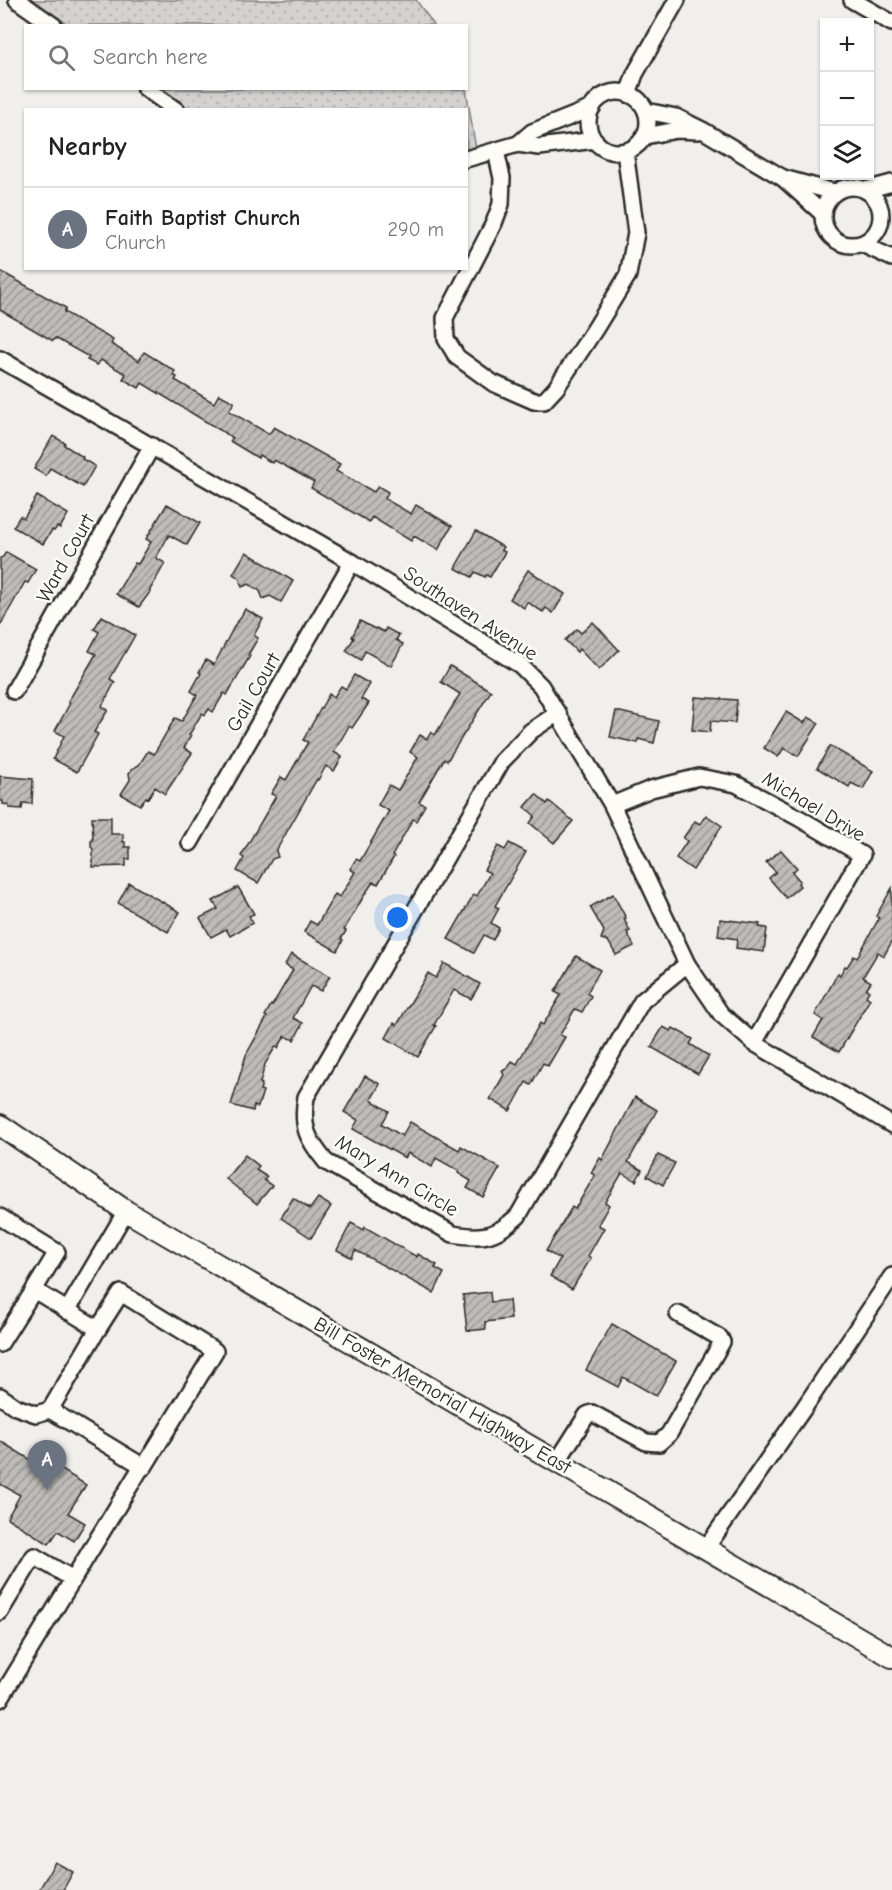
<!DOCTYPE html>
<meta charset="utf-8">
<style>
:root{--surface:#fff;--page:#f6f6f6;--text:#222;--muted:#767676;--line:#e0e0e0;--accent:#2563eb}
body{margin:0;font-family:"Comic Neue",sans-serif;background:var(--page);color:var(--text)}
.controls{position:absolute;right:18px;top:18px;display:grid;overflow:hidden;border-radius:0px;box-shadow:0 2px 4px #0004}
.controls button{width:54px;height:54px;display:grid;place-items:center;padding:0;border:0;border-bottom:2px solid var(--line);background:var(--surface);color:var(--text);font:30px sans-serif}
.you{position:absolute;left:398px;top:918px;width:21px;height:21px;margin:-15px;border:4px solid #fff;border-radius:50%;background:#1a73e8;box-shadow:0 0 0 9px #1a73e833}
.badge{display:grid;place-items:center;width:39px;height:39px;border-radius:50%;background:var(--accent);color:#fff;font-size:20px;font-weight:700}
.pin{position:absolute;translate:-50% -50px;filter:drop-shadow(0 2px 3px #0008)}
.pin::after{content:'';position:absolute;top:32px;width:21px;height:18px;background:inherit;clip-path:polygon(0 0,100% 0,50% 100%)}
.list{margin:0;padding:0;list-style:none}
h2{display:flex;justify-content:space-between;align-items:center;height:78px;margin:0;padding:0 24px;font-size:26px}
h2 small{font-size:20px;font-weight:400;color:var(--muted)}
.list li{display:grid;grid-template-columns:39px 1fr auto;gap:18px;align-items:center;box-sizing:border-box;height:84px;padding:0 24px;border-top:2px solid var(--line)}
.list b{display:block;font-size:22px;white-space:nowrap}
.list p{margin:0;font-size:20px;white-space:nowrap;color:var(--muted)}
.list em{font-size:20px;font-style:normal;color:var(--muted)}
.icon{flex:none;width:33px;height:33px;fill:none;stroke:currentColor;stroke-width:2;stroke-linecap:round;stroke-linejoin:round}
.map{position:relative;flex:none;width:892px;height:1890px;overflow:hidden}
.search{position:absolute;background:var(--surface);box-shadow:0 2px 4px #0004;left:24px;top:24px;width:444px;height:66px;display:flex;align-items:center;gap:15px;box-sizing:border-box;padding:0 21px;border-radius:0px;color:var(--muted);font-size:22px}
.panel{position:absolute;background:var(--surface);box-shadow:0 2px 4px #0004;left:24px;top:108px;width:444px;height:162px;border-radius:0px}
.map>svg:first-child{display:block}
.grass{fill:url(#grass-dots);stroke:#7f7e7d;stroke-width:1.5}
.building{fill:url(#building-hatch);stroke:#2b2b2b;stroke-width:1.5}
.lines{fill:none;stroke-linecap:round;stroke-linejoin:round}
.minor-casing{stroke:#2b2b2b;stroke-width:20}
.major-casing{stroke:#2b2b2b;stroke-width:24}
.minor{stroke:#fdfcf7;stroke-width:15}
.major{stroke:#fdfcf7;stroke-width:20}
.labels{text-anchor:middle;stroke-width:5;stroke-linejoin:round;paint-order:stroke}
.street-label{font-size:20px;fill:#2b2b2b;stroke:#fdfcf7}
</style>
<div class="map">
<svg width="892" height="1890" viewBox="0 0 892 1890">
<defs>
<pattern id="grass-dots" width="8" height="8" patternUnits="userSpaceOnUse" patternTransform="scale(1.5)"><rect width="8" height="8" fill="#d3d2cf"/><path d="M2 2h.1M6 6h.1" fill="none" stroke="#b5b4b2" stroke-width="1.8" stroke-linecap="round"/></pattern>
<pattern id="building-hatch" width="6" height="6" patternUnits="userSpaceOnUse" patternTransform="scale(1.5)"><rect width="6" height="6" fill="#bdbcb8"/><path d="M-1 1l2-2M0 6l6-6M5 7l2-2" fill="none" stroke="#9a9996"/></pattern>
</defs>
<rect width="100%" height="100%" fill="#f0efeb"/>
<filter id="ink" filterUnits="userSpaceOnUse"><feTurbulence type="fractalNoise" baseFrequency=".0167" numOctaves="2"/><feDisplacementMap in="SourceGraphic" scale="12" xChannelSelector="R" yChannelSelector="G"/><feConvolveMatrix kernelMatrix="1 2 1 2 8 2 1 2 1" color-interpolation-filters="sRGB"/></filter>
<g filter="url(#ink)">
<g class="grass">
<polygon points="33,0 416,0 434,25 69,25"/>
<polygon points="159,89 466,89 476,150 467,152 466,110 189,109"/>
</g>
<g class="building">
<polygon points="0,271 66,308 64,312 113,340 111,344 139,361 144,352 175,371 173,375 177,377 175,380 214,403 219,394 234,402 229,411 269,434 274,427 340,464 336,471 374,492 378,486 388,492 385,499 411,514 416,505 452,526 438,550 414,536 411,541 372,517 369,522 311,488 314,482 274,460 272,463 259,455 258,458 230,441 233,438 142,383 139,388 123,379 126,374 101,360 97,365 87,360 89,357 55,338 53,341 0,310"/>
<polygon points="53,436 65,443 64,445 83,457 82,459 95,466 83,487 50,468 46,476 34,469"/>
<polygon points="37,496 68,514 60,528 57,527 54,531 52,530 43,544 13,527 20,516 24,518"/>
<polygon points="167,504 200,523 187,545 169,535 156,558 165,563 150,590 150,592 139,607 116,594 135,563 138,564 151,542 146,539"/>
<polygon points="476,531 503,547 501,550 505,552 490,577 486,575 485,577 475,572 472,577 455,568"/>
<polygon points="6,552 36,569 28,583 25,582 0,626 0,558 3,557"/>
<polygon points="246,552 293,581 281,602 270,596 263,599 260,591 249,584 242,587 239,578 233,574"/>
<polygon points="528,570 565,594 553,613 546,608 543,612 527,602 524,608 510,599"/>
<polygon points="245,609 263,619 254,635 258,638 248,655 250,656 227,695 224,693 213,712 209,709 205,715 202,713 189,735 191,736 184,748 192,753 165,794 155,787 148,798 146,797 140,805 121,794 130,780 129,773 132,769 139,765 148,751 154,754 175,718 182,721 197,695 191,691 201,673 199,672 206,660 214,665 237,621 238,622"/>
<polygon points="102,616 135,635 110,679 115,682 102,706 108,710 94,732 98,734 77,772 53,759 64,736 55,731 70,703 68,702 96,654 89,651 99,632 94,629"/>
<polygon points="360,621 375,629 376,628 384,632 386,628 399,635 396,640 403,644 391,666 365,651 361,660 346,651 354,638 352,637"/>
<polygon points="593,622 619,650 599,670 579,649 577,652 565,640 577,629 581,633"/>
<polygon points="450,666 491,691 447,761 444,759 419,802 425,805 416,821 413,819 392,856 394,857 378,884 373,882 365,894 344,930 346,931 341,939 343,940 337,951 304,932 310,921 317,925 335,894 340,897 355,872 350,869 356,859 360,861 389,811 378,805 389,785 398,790 418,757 410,752 420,735 427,739 431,732 435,735 460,694 441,682"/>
<polygon points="354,675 370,684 361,699 369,703 352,728 349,726 334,752 342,757 334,771 326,766 318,780 317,779 276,851 278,857 272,859 258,883 237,871 244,858 241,856 276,796 271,794 281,777 286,780 308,742 303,740 329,694 334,697 341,686 346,689"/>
<polygon points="695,697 737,700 735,723 711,721 710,732 692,730"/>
<polygon points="616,711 659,721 654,743 638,739 638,743 610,737"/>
<polygon points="786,712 804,723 808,717 819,723 798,756 784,748 778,757 764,748"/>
<polygon points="830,746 873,771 863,789 851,783 849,787 817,768"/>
<polygon points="0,776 33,779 32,804 23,803 22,809 9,808 9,805 3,804 3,801 0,801"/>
<polygon points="536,794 547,804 549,801 573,821 554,843 530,823 535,816 525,807"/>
<polygon points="706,815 722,826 693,870 676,858 687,841 683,838 695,821 700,824"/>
<polygon points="92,817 111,817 111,834 123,834 123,842 125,842 125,847 130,847 130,859 126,859 126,866 93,867 93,849 91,847 91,841 93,840"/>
<polygon points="509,843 526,852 495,906 499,908 491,923 499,928 493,940 484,935 474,953 448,939 474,894 477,896 490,873 484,870 498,846 505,850"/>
<polygon points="781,850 797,868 792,872 800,881 798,883 800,886 786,898 769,878 776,872 766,862"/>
<polygon points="129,883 180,912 168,932 118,903"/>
<polygon points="238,887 254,914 249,916 253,923 230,936 226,929 211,937 200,918 218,909 213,901"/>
<polygon points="892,888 892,941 884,956 878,952 863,977 871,982 866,989 869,991 866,996 870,999 839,1052 813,1037 823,1020 815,1015 838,973 840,975 845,966 847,967 854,956 857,958 879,918 876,916"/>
<polygon points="613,894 626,918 624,919 630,931 627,932 634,946 616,955 608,941 601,939 604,931 590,907"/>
<polygon points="720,919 760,924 759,927 767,928 764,952 736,948 737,939 718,936"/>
<polygon points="291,954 330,976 321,991 311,986 293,1018 303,1023 294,1040 285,1036 278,1048 276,1046 265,1064 260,1083 262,1084 260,1090 263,1091 258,1107 254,1106 253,1111 231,1105 246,1055 267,1017 265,1016 271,1005 272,1006 293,970 285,965"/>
<polygon points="576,956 600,970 587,993 591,996 582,1012 575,1009 560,1035 565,1037 548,1066 543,1063 531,1085 526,1082 510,1111 490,1099 504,1075 502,1071 508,1068 512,1061 517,1064 540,1023 543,1025 561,995 555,992"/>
<polygon points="444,963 480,984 471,999 454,990 434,1025 436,1026 418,1057 386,1038 394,1023 397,1025 428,973 436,978"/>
<polygon points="663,1027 671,1031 673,1028 693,1039 690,1044 709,1056 698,1074 651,1047"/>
<polygon points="365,1076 380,1084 371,1100 389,1111 382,1124 402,1136 410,1122 459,1150 461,1146 500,1168 483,1197 467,1188 471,1181 458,1173 459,1171 436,1158 432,1167 408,1153 405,1158 353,1129 358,1120 344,1112"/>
<polygon points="635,1097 657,1110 628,1162 642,1170 636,1181 622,1173 605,1202 609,1205 598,1225 604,1228 588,1256 591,1258 572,1289 550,1276 560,1259 546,1251 572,1207 575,1209 595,1175 591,1173 600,1158 602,1160"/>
<polygon points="245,1155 259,1166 256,1170 267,1177 264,1180 272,1186 257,1204 226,1179"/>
<polygon points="658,1155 675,1163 663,1185 647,1176"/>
<polygon points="293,1198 310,1209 318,1198 331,1206 311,1238 281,1218"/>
<polygon points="351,1223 364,1230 365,1227 417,1257 418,1254 437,1265 435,1268 444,1273 434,1293 355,1250 352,1258 337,1250"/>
<polygon points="490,1292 491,1302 509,1300 511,1319 485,1322 486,1329 467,1331 463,1295"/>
<polygon points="612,1324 676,1361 656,1396 623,1377 618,1387 586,1370"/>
<polygon points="0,1441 39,1465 43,1458 86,1485 68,1513 85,1523 74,1541 58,1531 49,1544 7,1518 20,1495 0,1484"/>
<polygon points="55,1862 73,1872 63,1890 39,1890"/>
</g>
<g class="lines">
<g class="minor-casing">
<g id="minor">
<polyline points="17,0 54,26"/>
<polyline points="852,0 892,23"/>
<polyline points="145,88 176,110"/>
<circle cx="618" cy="122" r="30"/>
<polyline points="628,94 635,74 677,0"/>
<polyline points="646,111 676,117 704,131 783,178 823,214"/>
<polyline points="645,136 677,130 698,131"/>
<polyline points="518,144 539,147 595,140"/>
<polyline points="496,151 502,178 501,204 494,223 445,318 446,339 457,357 493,383 534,401 544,401 556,388 595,329 628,275 636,233 625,151"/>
<polyline points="466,159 518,144 532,132 592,108"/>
<polyline points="783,178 834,192"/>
<circle cx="852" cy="216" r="29"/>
<polyline points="866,190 892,183"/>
<polyline points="862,244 892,258"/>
<polyline points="0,359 352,562 520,665 541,686 612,805 687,964 721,1014 754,1043 892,1125"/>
<polyline points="14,691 152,446"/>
<path d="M558 713 531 731 502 761 306 1097C301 1127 307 1139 326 1162L453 1234C484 1239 495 1237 518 1216L642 1001 687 964"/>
<polyline points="612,805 651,789 699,777 736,784 799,818 862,855 754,1043"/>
<polyline points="190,843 352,562"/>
<polyline points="0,1217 57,1252 34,1290 98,1329 121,1293 215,1351 144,1467 50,1410 36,1414 16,1407 0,1396"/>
<polyline points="67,1311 126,1211"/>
<polyline points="0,1344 34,1290"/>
<polyline points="50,1410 98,1329"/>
<polyline points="557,1462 587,1415 592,1413 646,1442 659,1443 669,1434 722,1342 720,1338 678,1314"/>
<polyline points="706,1548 806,1405 892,1276"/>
<polyline points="0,1612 34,1556 73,1579"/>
<polyline points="0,1699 142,1466"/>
</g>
</g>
<g class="major-casing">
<polyline id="major" points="0,1125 126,1211 892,1657"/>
</g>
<use href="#minor" class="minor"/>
<use href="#major" class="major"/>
</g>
</g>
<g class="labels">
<g class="street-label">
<text transform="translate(65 558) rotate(-61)" y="7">Ward Court</text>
<text transform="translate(471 613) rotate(33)" y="7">Southaven Avenue</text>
<text transform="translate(253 692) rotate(-60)" y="7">Gail Court</text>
<text transform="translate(814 806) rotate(31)" y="7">Michael Drive</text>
<text transform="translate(397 1175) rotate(31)" y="7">Mary Ann Circle</text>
<text transform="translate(443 1395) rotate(30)" y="7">Bill Foster Memorial Highway East</text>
</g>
</g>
</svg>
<div class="controls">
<button>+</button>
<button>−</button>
<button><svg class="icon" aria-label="layers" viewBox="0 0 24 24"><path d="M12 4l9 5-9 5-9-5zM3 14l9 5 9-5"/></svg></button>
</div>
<div class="you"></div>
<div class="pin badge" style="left:47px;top:1490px;background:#6b7280">A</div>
<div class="search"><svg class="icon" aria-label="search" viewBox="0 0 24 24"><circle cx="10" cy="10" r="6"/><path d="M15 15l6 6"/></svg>Search here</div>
<section class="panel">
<h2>Nearby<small></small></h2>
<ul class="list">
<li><span class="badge" style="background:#6b7280">A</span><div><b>Faith Baptist Church</b><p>Church</p></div><em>290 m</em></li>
</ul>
</section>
</div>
